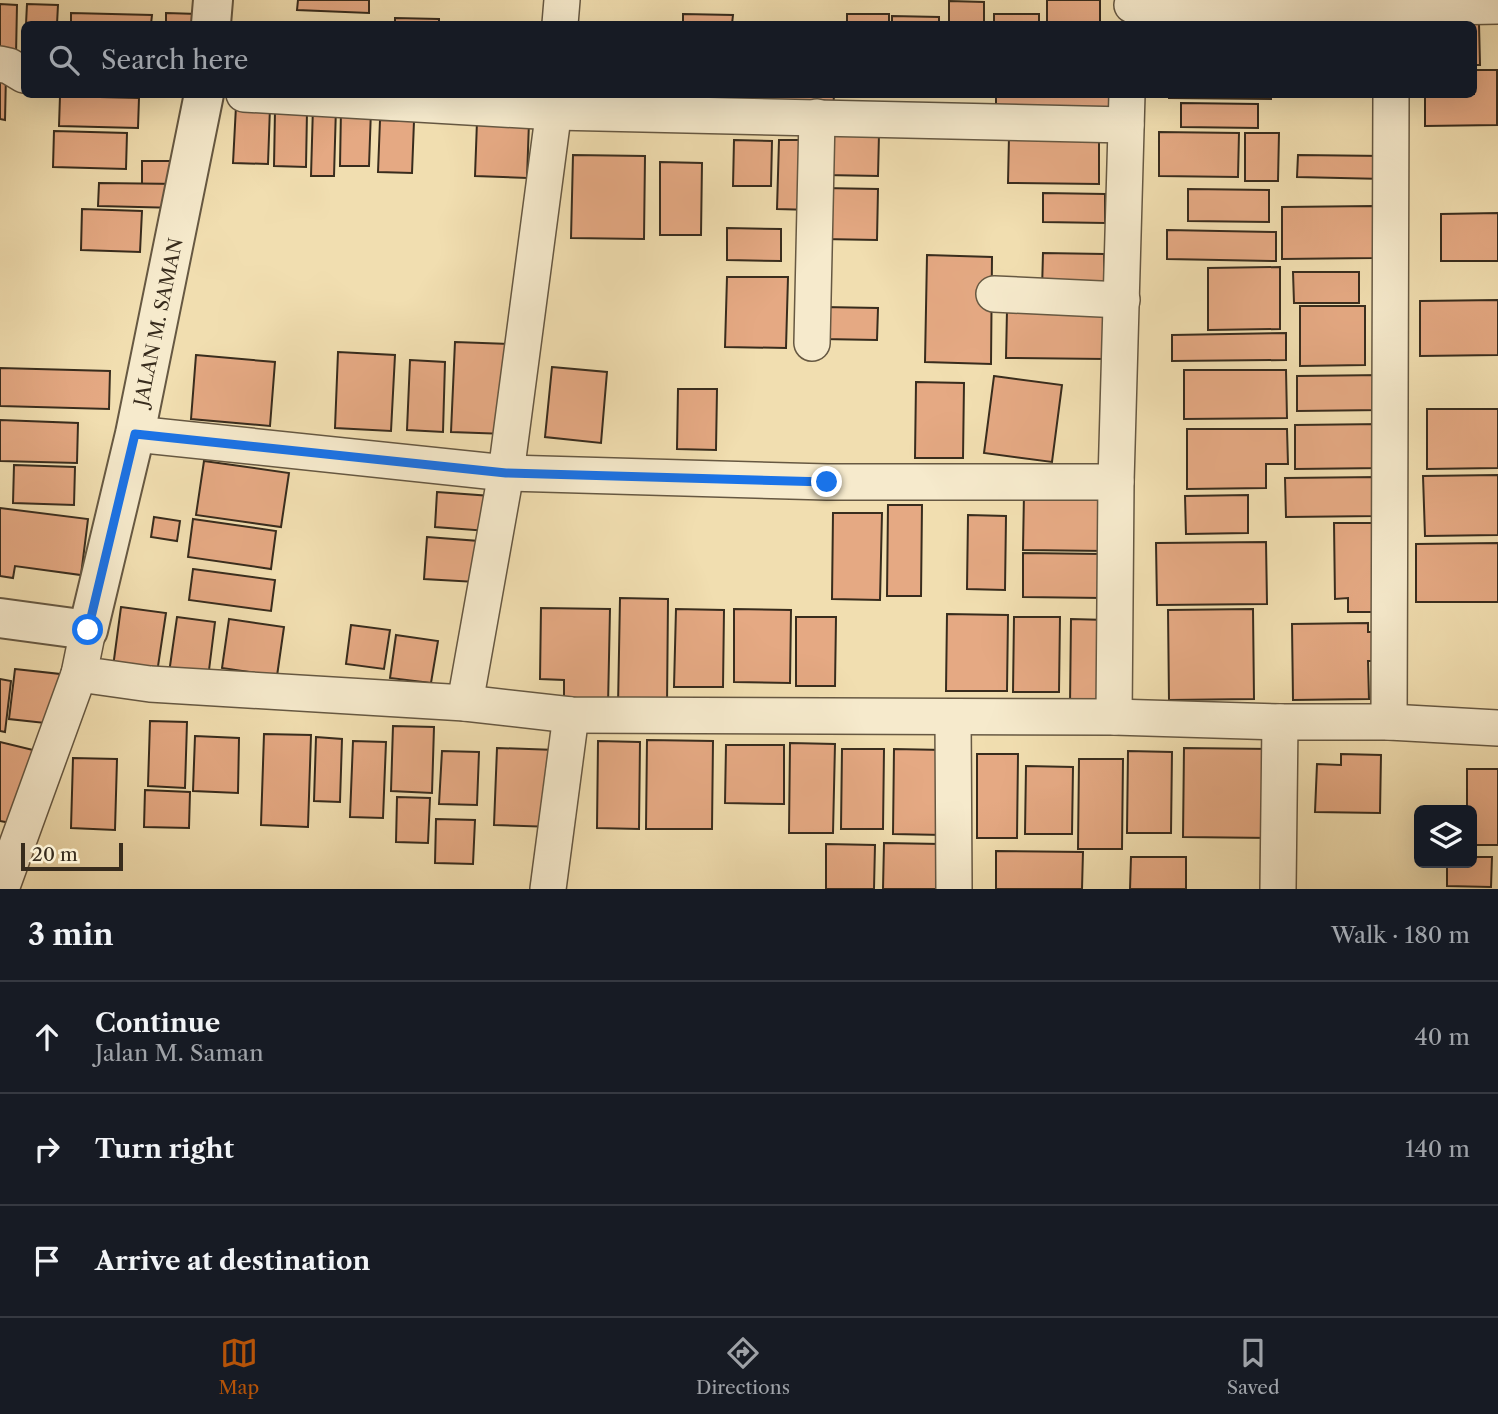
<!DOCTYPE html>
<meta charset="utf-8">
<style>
:root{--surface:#171b24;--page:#242831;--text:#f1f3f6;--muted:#9ea1a6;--line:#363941;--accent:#b45309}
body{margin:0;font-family:"Libre Caslon Text",serif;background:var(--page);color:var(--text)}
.controls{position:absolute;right:21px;bottom:21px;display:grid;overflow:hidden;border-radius:10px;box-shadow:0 7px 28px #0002}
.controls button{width:63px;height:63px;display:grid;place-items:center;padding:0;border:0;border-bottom:2px solid var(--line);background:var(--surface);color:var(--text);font:35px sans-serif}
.scale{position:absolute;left:21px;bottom:18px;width:102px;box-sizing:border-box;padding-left:7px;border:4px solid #382c1d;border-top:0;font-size:19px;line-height:24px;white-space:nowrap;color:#382c1d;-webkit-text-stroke:5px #f6eacc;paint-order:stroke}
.stop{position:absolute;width:21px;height:21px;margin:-16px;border:5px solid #1a73e8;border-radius:50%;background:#fff}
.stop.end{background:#1a73e8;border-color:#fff;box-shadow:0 2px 7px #0008}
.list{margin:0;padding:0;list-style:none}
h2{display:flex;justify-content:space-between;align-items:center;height:91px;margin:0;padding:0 28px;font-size:30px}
h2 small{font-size:23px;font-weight:400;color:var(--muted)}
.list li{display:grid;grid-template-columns:46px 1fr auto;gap:21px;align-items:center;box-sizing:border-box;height:112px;padding:0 28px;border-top:2px solid var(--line)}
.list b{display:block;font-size:26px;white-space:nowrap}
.list p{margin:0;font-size:23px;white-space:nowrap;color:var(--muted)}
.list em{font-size:23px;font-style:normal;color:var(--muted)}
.icon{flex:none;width:38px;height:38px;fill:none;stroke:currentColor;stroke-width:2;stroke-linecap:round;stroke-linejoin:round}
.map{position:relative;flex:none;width:1498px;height:889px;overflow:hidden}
.search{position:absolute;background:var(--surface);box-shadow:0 7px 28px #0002;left:21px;right:21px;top:21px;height:77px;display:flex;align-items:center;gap:18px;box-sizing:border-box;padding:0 24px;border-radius:10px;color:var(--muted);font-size:26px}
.sheet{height:427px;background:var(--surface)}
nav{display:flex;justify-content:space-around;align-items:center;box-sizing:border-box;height:98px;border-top:2px solid var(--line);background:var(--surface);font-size:19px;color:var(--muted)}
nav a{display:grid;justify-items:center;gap:4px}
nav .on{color:var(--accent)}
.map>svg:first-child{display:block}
.building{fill:#e5a983;stroke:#382c1d;stroke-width:2}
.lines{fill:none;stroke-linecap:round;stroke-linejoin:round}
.minor-casing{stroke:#665842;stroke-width:38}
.tertiary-casing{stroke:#665842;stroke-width:42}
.minor{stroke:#f6eacc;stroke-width:35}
.tertiary{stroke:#f6eacc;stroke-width:38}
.route{stroke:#1a73e8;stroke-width:9}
.labels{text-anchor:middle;stroke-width:5;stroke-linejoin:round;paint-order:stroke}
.street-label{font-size:19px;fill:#382c1d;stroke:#f6eacc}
</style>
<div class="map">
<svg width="1498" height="889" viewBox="0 0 1498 889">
<rect width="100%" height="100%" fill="#f1deb0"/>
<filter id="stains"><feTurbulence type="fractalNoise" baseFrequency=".00286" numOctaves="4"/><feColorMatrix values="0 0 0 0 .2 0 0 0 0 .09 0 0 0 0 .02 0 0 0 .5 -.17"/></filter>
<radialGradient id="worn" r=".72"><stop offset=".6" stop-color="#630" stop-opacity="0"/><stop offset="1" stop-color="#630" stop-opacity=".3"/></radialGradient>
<g class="building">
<polygon points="298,0 369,0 369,13 297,10"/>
<rect x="1047" y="0" width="53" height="24"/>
<polygon points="949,1 984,2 984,24 949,24"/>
<polygon points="0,4 17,5 16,55 0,55"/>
<polygon points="27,4 58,5 57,24 26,24"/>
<polygon points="71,13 152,15 151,24 71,24"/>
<polygon points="166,13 198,14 198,24 166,24"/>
<polygon points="683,14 733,15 732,24 683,24"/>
<rect x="847" y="14" width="42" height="10"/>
<rect x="994" y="14" width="45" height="10"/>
<polygon points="892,16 939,17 939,24 892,24"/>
<polygon points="395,18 439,19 439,24 395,24"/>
<polygon points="1454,24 1479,24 1480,65 1474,65 1474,24"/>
<polygon points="1474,70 1497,70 1497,125 1425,126 1425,94 1474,94"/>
<polygon points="0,74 6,74 5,120 0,119"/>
<polygon points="768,94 834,94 833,113 767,111"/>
<polygon points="996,94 1110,94 1109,108 996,106"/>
<polygon points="1169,94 1271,94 1271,99 1169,98"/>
<polygon points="60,96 139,98 138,128 59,126"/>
<polygon points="1181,103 1258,104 1258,128 1181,127"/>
<polygon points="236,106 270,107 268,164 233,163"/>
<polygon points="313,106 336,107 334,176 311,176"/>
<polygon points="341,109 371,110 369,166 340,166"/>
<polygon points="275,110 307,111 306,167 274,166"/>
<polygon points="380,120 414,121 412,173 378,172"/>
<polygon points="477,121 529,122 527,178 475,176"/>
<polygon points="54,131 127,133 126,169 53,167"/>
<polygon points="1159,132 1239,133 1238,177 1159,176"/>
<polygon points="826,133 879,134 878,176 825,175"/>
<polygon points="1245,133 1279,133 1278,181 1245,181"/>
<polygon points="1009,136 1099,137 1099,184 1008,183"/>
<polygon points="734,140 772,141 771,186 733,186"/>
<polygon points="779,140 813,140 812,210 777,209"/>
<polygon points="573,155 645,156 644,239 571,238"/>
<polygon points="1298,155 1384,156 1384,179 1297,177"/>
<rect x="142" y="161" width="38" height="23"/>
<polygon points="660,162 702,163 701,235 660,235"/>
<polygon points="99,183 180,184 179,208 98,206"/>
<polygon points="823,188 878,189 877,240 823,239"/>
<polygon points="1188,189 1269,190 1269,222 1188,221"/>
<polygon points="1043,193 1105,194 1105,223 1043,222"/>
<polygon points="1373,206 1373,258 1282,259 1282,207"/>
<polygon points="82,209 142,211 140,252 81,250"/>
<polygon points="1498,213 1498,261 1441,261 1441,214"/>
<polygon points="727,228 781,229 781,261 727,260"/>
<polygon points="1167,230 1276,232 1276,261 1167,259"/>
<polygon points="1043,253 1104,254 1104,291 1042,290"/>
<polygon points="927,255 992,257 991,364 925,362"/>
<polygon points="1280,267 1280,329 1208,330 1208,268"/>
<polygon points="1293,272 1359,272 1359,303 1294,303"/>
<polygon points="727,277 788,277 786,348 725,347"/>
<polygon points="1498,300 1498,355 1420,356 1420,301"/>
<polygon points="1300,306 1365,306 1365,365 1300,366"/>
<polygon points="823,307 878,308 877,340 823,339"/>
<polygon points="1007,310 1105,311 1105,359 1006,358"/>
<polygon points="1286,333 1286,360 1172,361 1172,335"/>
<polygon points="455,342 511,344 506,434 451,432"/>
<polygon points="338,352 395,355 391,431 335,428"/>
<polygon points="196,355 275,362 270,426 191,419"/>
<polygon points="410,360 445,362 443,432 407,430"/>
<polygon points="552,367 607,372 601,443 545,437"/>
<polygon points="0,368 110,371 109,409 0,406"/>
<polygon points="1184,370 1286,370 1287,418 1184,419"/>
<polygon points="1383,375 1383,410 1297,411 1297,376"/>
<polygon points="994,376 1062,385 1052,462 984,453"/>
<polygon points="916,382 964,383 963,458 915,458"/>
<polygon points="678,389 717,389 716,450 677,449"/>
<polygon points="1427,409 1498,409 1498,468 1427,469"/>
<polygon points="0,420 78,423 77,463 0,461"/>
<polygon points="1383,424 1384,468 1295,469 1295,425"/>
<polygon points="1187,429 1287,429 1288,464 1266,464 1266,488 1187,489"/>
<polygon points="204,461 289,473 281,527 196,515"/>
<polygon points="14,465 75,467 74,505 13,503"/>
<polygon points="1498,475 1498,535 1425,536 1423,476"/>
<polygon points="1378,477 1378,516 1286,517 1285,478"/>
<polygon points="437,492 491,496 488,531 435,527"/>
<polygon points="1024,493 1107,495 1106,551 1023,550"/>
<polygon points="1248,495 1248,533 1186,534 1185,496"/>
<polygon points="888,505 922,505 921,596 887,596"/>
<polygon points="0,508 88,519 81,575 15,566 13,578 0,576"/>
<polygon points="833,513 882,513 880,600 832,599"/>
<polygon points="968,515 1006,516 1005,590 967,589"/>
<polygon points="154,517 180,521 177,541 151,537"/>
<polygon points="193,519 276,531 271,569 188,557"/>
<polygon points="1334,523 1389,523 1389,612 1348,612 1348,598 1335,599"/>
<polygon points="427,537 479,541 476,582 424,579"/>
<polygon points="1266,542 1267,604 1157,605 1156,543"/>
<polygon points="1498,543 1498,602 1416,602 1416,544"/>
<polygon points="1023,553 1103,554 1102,598 1023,597"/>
<polygon points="193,569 275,580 271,611 189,600"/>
<polygon points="620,598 668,599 667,706 618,706"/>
<polygon points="121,607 166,613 157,673 113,667"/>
<polygon points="541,608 610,609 608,706 564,705 564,680 540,679"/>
<polygon points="676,609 724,610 723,687 674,687"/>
<polygon points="734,609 791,610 790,683 734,682"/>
<polygon points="1253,609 1254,699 1169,700 1168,610"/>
<polygon points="947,614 1008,615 1007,691 946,691"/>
<polygon points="177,617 215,622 208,678 169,673"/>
<polygon points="796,617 836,617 835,686 796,686"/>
<polygon points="1014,617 1060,617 1059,692 1013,692"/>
<polygon points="229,619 284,627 277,676 222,668"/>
<polygon points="1071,619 1107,620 1106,706 1070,705"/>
<polygon points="1368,623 1368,632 1385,632 1386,661 1368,661 1369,699 1293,700 1292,624"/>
<polygon points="351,625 390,630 384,669 346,664"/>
<polygon points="396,635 438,641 431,683 390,678"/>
<polygon points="15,669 60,674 54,724 9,719"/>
<polygon points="0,679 11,681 5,732 0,731"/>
<polygon points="150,721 187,722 185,788 148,786"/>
<polygon points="393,726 434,727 432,793 391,791"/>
<polygon points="264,734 311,735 308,827 261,825"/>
<polygon points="195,736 239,738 238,793 193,791"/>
<polygon points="316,737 342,739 340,802 314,801"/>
<polygon points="647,740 713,741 712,829 646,829"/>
<polygon points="353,741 386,742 383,818 350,817"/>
<polygon points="598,741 640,742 639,829 597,828"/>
<polygon points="0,742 33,750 16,824 0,821"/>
<polygon points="790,743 835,744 833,833 789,833"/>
<polygon points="726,745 784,745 784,804 725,803"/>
<polygon points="497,748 556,750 554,827 494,825"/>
<polygon points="1184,748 1277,749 1276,838 1183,837"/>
<polygon points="842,749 884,749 883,829 841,829"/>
<polygon points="894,749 944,750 943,835 893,834"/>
<polygon points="442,751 479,752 477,805 439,804"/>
<polygon points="1128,751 1172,752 1171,833 1127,833"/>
<polygon points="977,754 1018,754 1017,838 977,838"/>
<polygon points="1341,754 1381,755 1380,813 1315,812 1317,764 1341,765"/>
<polygon points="73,758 117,759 115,830 71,828"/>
<polygon points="1079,759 1123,759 1122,849 1078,849"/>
<polygon points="1026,766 1073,767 1072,834 1025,834"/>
<polygon points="1467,769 1498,769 1498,845 1472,845 1472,810 1467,810"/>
<polygon points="145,790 190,792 189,828 144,827"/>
<polygon points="397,797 430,798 428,843 396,842"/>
<polygon points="436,819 475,820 473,864 435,863"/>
<polygon points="884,843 941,844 940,889 883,889"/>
<polygon points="826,844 875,845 874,889 826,889"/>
<polygon points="996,851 1083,852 1082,889 996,889"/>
<polygon points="1131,857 1186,857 1186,889 1130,889"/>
<polygon points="1472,857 1492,857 1491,887 1447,886 1447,863 1472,863"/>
</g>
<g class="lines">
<g class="minor-casing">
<g id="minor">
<polyline points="1132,5 1391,8 1498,6"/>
<polyline points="560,24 562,0"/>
<polyline points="0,64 9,66 24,75"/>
<polyline points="244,94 555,112 1126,125"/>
<polyline points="994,294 1122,300"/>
<polyline points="812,343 817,117"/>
<polyline points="135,434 506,473 827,482 1116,482"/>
<polyline points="88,630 79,674 150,684 465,703 571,715 1114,717 1280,722 1389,722 1498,728"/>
<polyline points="465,703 506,473 556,94"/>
<polyline points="953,717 954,889"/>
<polyline points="1114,717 1116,482 1127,94"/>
<polyline points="1389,722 1391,94"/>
<polyline points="1,889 79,674"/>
<polyline points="548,889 571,715"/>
<polyline points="1278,889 1280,722"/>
</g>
</g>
<g class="tertiary-casing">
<g id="tertiary">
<polyline points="211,24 213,0"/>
<polyline points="0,618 88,630 135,434 204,94"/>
</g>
</g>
<use href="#minor" class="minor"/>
<use href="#tertiary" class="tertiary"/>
</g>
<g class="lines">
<polyline class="route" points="88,630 135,434 506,473 827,482"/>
</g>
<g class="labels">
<g class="street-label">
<text transform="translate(158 322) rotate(-78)" y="7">JALAN M. SAMAN</text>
</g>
</g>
<rect width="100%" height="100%" filter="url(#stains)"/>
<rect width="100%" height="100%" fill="url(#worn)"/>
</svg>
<div class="controls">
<button><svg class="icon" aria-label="layers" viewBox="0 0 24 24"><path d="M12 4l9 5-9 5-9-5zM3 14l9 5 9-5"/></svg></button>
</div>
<div class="scale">20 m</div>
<div class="stop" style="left:88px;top:630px"></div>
<div class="stop end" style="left:827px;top:482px"></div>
<div class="search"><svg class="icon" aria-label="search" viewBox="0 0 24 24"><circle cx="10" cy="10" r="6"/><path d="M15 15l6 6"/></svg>Search here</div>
</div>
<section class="sheet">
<h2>3 min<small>Walk · 180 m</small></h2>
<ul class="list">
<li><svg class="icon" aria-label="ahead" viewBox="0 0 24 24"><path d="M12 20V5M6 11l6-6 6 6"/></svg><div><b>Continue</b><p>Jalan M. Saman</p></div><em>40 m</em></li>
<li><svg class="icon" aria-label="right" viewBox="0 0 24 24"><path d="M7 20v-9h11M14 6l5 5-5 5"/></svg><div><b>Turn right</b></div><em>140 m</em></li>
<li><svg class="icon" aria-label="arrive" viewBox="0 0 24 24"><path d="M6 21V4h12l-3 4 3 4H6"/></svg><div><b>Arrive at destination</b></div></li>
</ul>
</section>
<nav>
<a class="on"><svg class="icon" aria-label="map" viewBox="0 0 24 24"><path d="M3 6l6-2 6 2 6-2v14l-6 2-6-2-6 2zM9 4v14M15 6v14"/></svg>Map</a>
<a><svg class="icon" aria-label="directions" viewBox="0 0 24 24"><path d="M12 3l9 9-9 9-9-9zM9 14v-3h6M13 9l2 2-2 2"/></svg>Directions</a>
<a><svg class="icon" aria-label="saved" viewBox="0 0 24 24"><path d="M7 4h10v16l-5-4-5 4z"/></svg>Saved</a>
</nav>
